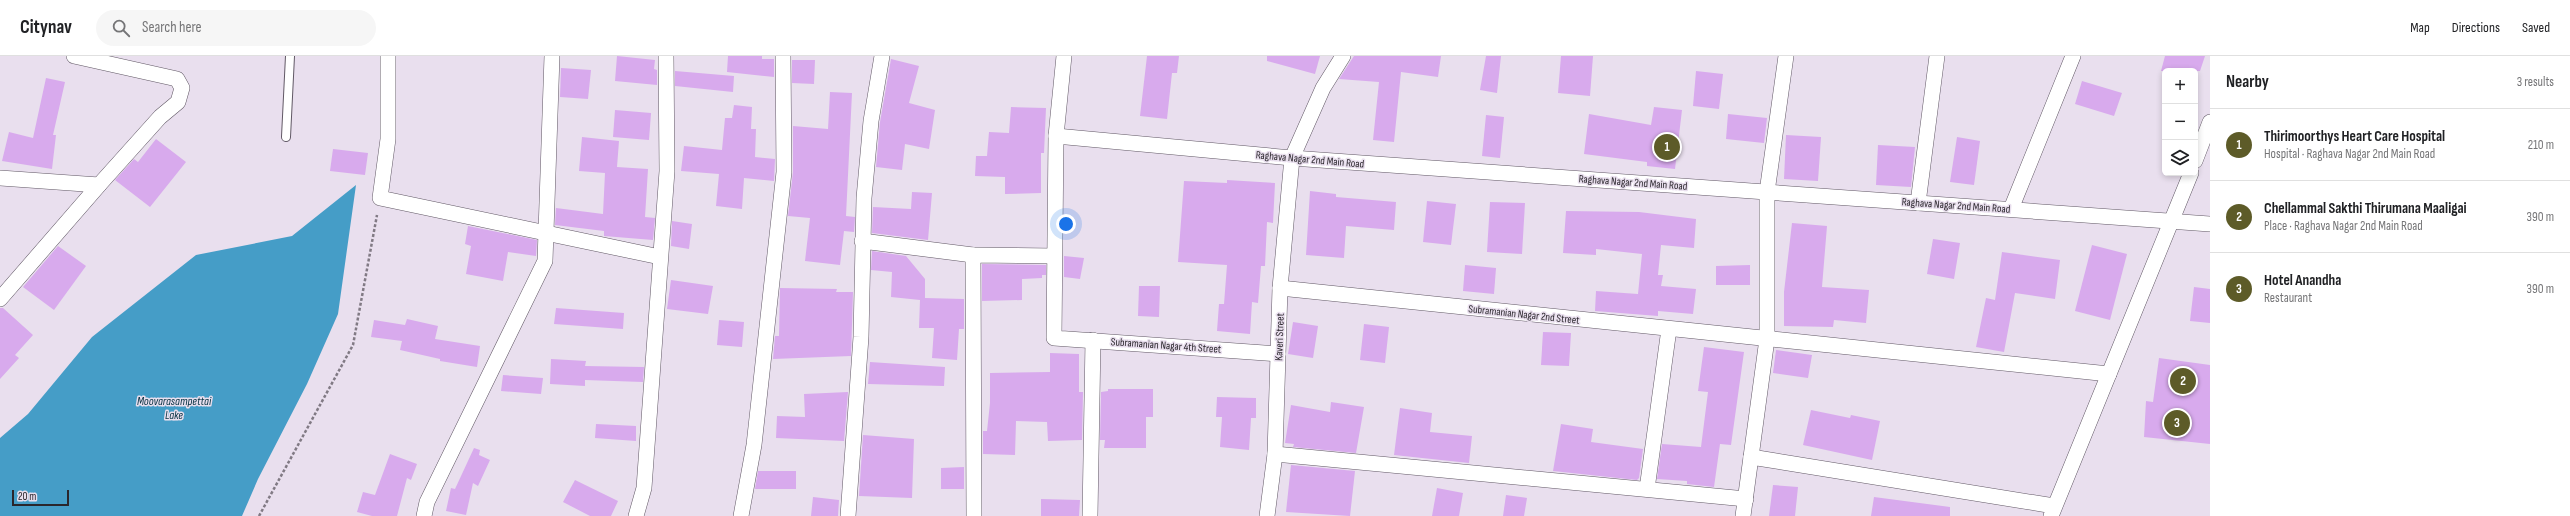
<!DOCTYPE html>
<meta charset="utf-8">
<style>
:root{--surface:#fff;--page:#f6f6f6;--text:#202124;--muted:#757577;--line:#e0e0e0;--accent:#5d5b28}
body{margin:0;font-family:"Sofia Sans Condensed",sans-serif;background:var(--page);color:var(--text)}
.controls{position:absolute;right:12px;top:12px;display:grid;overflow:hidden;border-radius:6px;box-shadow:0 2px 6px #0003}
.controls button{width:36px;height:36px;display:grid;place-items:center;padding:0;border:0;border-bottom:1px solid var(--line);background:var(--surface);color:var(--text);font:20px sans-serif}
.scale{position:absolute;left:12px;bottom:10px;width:57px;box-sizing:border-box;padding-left:4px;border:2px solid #2a262c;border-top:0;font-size:11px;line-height:14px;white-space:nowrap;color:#2a262c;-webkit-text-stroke:3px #e9dfee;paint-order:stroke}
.you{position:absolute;left:1066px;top:168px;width:14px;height:14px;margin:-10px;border:3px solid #fff;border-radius:50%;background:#1a73e8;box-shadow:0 0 0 6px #1a73e833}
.badge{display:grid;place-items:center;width:26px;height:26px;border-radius:50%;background:var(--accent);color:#fff;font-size:13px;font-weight:700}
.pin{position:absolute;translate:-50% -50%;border:2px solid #fff;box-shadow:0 1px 4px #0006}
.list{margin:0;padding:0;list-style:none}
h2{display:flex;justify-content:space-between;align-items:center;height:52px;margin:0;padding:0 16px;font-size:17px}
h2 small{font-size:13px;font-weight:400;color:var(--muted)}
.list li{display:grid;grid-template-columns:26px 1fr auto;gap:12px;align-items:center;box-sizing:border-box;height:72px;padding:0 16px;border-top:1px solid var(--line)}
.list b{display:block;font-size:15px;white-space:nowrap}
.list p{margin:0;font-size:13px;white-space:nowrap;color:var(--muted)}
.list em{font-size:13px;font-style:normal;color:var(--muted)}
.icon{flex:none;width:22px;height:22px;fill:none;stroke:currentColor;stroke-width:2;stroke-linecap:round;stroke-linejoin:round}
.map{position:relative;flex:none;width:2210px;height:460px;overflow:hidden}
header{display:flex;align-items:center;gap:24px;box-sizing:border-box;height:56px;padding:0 20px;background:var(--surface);border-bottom:1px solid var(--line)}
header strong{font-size:19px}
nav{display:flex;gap:22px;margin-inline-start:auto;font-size:14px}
.search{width:280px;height:36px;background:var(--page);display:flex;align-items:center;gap:10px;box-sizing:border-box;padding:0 14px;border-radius:22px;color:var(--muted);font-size:15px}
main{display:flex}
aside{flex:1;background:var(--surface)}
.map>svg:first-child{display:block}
.water{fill:#459dc7}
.building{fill:#d8aaed}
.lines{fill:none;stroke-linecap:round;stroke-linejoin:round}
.lane-casing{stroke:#615865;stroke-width:10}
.street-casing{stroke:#615865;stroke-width:16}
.path{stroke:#817a84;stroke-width:2.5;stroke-dasharray:3 2;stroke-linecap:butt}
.lane{stroke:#fff;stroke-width:8}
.street{stroke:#fff;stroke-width:15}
.labels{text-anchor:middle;stroke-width:3;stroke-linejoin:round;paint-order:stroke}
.street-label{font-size:11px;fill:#2a262c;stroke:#e9dfee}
.water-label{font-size:12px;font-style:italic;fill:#052f40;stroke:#e9dfee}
</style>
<header>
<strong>Citynav</strong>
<div class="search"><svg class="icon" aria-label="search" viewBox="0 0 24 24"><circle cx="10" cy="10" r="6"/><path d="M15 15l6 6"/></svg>Search here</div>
<nav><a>Map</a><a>Directions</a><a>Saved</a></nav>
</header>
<main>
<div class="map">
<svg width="2210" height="460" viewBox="0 0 2210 460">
<rect width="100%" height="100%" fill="#e9dfee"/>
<polygon class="water" points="356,129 338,258 307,328 258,423 242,460 0,460 0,382 28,358 92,281 196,199 292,180"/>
<g class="building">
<polygon points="617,0 655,4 654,13 657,14 657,29 615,25"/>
<polygon points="728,0 762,0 762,3 774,3 774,21 727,16"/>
<polygon points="1147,0 1179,0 1177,17 1172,17 1167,63 1140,60"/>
<polygon points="1267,0 1320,0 1315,18 1267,5"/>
<polygon points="1354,0 1441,0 1438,21 1401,16 1394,86 1373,84 1379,26 1339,23"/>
<polygon points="1486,0 1501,0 1497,37 1480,34"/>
<polygon points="1561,0 1593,0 1590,40 1558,37"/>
<polygon points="2165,0 2205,0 2200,15 2161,15"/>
<polygon points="891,3 919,10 909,47 935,54 929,93 905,88 902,114 876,111 880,66"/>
<polygon points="792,4 815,4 814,28 792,27"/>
<polygon points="561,12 591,14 588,43 560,41"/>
<polygon points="675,15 734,20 733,36 675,30"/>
<polygon points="1696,15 1723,18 1719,53 1693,50"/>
<polygon points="46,22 65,26 53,79 56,79 52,113 2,105 9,76 33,82"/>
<polygon points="2082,25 2122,37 2114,60 2075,48"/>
<polygon points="830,36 852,37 846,160 855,161 854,176 844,175 840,209 805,205 810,162 788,160 793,116 793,70 828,73"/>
<polygon points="734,49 752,51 751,73 756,73 755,101 775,103 774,125 744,122 742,153 716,150 719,118 681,115 684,90 722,94 725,62 732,62"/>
<polygon points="1011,51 1046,52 1044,97 1041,97 1041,137 1005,138 1005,121 975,120 976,100 987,100 989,76 1009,77"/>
<polygon points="1654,51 1682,54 1675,113 1647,110 1647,106 1584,98 1589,58 1651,69"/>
<polygon points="615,54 651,57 649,84 613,81"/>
<polygon points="1728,58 1767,62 1764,87 1726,83"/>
<polygon points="1486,59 1504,61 1500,102 1482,100"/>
<polygon points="1786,79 1821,81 1818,125 1784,123"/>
<polygon points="582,81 619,85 617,111 648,113 645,161 655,162 653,184 604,180 604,175 555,169 556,152 603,158 605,117 579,115"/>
<polygon points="1957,81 1980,85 1974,129 1950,126"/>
<polygon points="156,83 186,106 150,151 115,124 134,103 138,106"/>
<polygon points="1878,89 1915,91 1911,131 1876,129"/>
<polygon points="333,93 368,97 365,119 330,115"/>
<polygon points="1227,124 1275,127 1273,167 1267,166 1265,210 1261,210 1258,247 1252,246 1250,278 1217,275 1219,248 1224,248 1227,209 1178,206 1184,125 1227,127"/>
<polygon points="1310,135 1336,138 1336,141 1396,146 1394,174 1346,170 1344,202 1306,199"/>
<polygon points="912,136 932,137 928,184 872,177 873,151 911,153"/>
<polygon points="1427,145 1456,148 1451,189 1423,186"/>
<polygon points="1490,146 1525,147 1522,198 1487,196"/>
<polygon points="1566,155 1639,156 1696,163 1694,192 1661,189 1658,219 1663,219 1661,230 1696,233 1693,258 1658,255 1658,260 1595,255 1596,235 1638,238 1642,198 1596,193 1596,199 1563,197"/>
<polygon points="672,165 692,168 689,193 671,190"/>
<polygon points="1792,167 1827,170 1822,231 1869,234 1866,267 1834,264 1833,271 1784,270 1784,236"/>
<polygon points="468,170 537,184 536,200 508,196 503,225 466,218 471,190 465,188"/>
<polygon points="1933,183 1960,187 1954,223 1927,218"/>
<polygon points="2092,189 2127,198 2110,264 2075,255"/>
<polygon points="58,190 86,210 54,254 23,231"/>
<polygon points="872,195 906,200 925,223 925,242 964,243 964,273 959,273 957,304 932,302 934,272 919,272 920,244 891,241 892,216 871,214"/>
<polygon points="2002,196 2060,204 2055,243 2015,237 2004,296 1976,291 1986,242 1995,244"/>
<polygon points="1064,200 1084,202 1080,223 1064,221"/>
<polygon points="982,208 1046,209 1046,219 1042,219 1042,222 1022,223 1022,244 982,245"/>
<polygon points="1465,209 1496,212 1494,238 1463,235"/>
<polygon points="1750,209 1750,229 1716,229 1716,210"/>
<polygon points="671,224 713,230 708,258 667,253"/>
<polygon points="1139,230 1160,230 1159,261 1138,260"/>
<polygon points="2194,231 2210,233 2210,267 2190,265"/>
<polygon points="780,232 837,233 836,236 853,236 851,300 773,303 775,280 779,280"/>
<polygon points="0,252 3,252 33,279 15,299 19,302 0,323"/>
<polygon points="556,252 624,257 623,273 554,268"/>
<polygon points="407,263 438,270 435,283 480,290 477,311 440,305 440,303 400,294 402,285 371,281 374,264 405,269"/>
<polygon points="719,264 744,266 742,291 717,289"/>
<polygon points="1293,266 1318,270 1313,302 1288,298"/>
<polygon points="1364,268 1389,271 1385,307 1360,304"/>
<polygon points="1543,276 1571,277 1569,310 1541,309"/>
<polygon points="1704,291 1744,296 1731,389 1720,388 1714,431 1687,428 1687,425 1657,423 1662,388 1701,391 1708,336 1698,335"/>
<polygon points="1776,294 1812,299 1808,322 1773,317"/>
<polygon points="1050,297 1079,298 1079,336 1083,336 1082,384 1048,385 1047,366 1016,365 1015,399 983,398 983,375 987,375 990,347 990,317 1050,316"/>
<polygon points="2159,302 2210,309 2210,388 2144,381 2146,345 2153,346"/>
<polygon points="551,303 586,305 585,310 644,311 643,326 585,324 585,330 550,328"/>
<polygon points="870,306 945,311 944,330 868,328"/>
<polygon points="503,319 543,322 541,338 501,335"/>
<polygon points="1108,333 1153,333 1153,361 1146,361 1146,392 1104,392 1105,384 1100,384 1101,336 1108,335"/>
<polygon points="848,336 844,385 776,382 777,360 805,361 804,338"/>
<polygon points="1217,341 1256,342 1256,362 1251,362 1249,394 1220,391 1222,361 1216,361"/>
<polygon points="1331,346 1364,351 1356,397 1293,391 1294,388 1285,387 1291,349 1330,356"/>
<polygon points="1400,352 1432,357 1430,376 1472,380 1469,407 1394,399"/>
<polygon points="1811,354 1850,362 1851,359 1880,365 1872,404 1803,389"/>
<polygon points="596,368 636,370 636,385 595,382"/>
<polygon points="1561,368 1593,373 1591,386 1643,393 1639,422 1637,424 1553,415"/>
<polygon points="863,379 914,383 912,442 859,440"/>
<polygon points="474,392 480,394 479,399 490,404 478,430 473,427 466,459 446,455 451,432 455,433"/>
<polygon points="390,398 417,408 411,424 407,422 397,460 372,460 357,456 363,436 375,439"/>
<polygon points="1291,409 1355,415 1350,460 1286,456"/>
<polygon points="964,411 964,433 941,433 941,412"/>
<polygon points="758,415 796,415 796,433 755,433"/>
<polygon points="575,424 618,445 611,460 590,460 563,446"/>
<polygon points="1773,429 1798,431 1795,460 1769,460"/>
<polygon points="1437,432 1463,437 1459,460 1432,460"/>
<polygon points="1506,439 1527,442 1524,460 1503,460"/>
<polygon points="813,441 839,444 838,460 811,460"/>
<polygon points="1874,441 1950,451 1950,460 1871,460"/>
<polygon points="1041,443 1080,444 1079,460 1041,460"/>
</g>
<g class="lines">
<g class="lane-casing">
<polyline id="lane" points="286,81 290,0"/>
</g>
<g class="street-casing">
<g id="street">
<polyline points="74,0 177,23 182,32 178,46 160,61 99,129"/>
<polyline points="388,0 388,83 380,142 660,201"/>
<polyline points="1064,0 1056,80 1054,282 1278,298"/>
<polyline points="1056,80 1292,102 2210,168"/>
<polyline points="2195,105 2210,66"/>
<polyline points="0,122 99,129 0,243"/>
<polyline points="1918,147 1937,0"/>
<polyline points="2011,153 2073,0"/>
<polyline points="862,185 973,199"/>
<polyline points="1280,232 2109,318"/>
<polyline points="1275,398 1746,443"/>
<polyline points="1751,401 2054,450"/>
<polyline points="1647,433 1669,273"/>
<polyline points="424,460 427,446 545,205 552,0"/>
<polyline points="636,460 644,432 667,115 666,0"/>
<polyline points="741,460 754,389 784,116 783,0"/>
<polyline points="848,460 861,281 864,142 871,65 882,0"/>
<polyline points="974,460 973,199 1054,200"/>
<polyline points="1090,460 1093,284"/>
<polyline points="1267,460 1275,398 1280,232 1292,102 1323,32 1343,0"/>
<polyline points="1743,460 1767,283 1767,136 1786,0"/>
<polyline points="2051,460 2191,117"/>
</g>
</g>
<polyline class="path" points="259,460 353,289 377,159"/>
<use href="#lane" class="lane"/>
<use href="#street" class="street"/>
</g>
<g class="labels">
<g class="street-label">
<text transform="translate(1310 103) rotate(5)" y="4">Raghava Nagar 2nd Main Road</text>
<text transform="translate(1633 126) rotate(4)" y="4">Raghava Nagar 2nd Main Road</text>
<text transform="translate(1956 149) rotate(4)" y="4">Raghava Nagar 2nd Main Road</text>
<text transform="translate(1524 258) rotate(6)" y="4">Subramanian Nagar 2nd Street</text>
<text transform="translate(1279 281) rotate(-88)" y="4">Kaveri Street</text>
<text transform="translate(1166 289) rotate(4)" y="4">Subramanian Nagar 4th Street</text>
</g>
<g class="water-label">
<text x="174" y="349">Moovarasampettai<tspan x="174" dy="14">Lake</tspan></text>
</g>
</g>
</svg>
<div class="controls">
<button>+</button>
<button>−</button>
<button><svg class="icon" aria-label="layers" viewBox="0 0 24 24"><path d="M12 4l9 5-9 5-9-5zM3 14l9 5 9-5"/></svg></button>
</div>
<div class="scale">20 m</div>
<div class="you"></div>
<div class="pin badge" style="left:1667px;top:91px">1</div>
<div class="pin badge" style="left:2183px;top:325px">2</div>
<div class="pin badge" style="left:2177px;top:367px">3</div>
</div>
<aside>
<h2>Nearby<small>3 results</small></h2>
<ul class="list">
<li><span class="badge">1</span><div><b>Thirimoorthys Heart Care Hospital</b><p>Hospital · Raghava Nagar 2nd Main Road</p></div><em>210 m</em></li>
<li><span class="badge">2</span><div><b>Chellammal Sakthi Thirumana Maaligai</b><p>Place · Raghava Nagar 2nd Main Road</p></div><em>390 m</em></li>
<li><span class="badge">3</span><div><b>Hotel Anandha</b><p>Restaurant</p></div><em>390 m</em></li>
</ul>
</aside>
</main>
